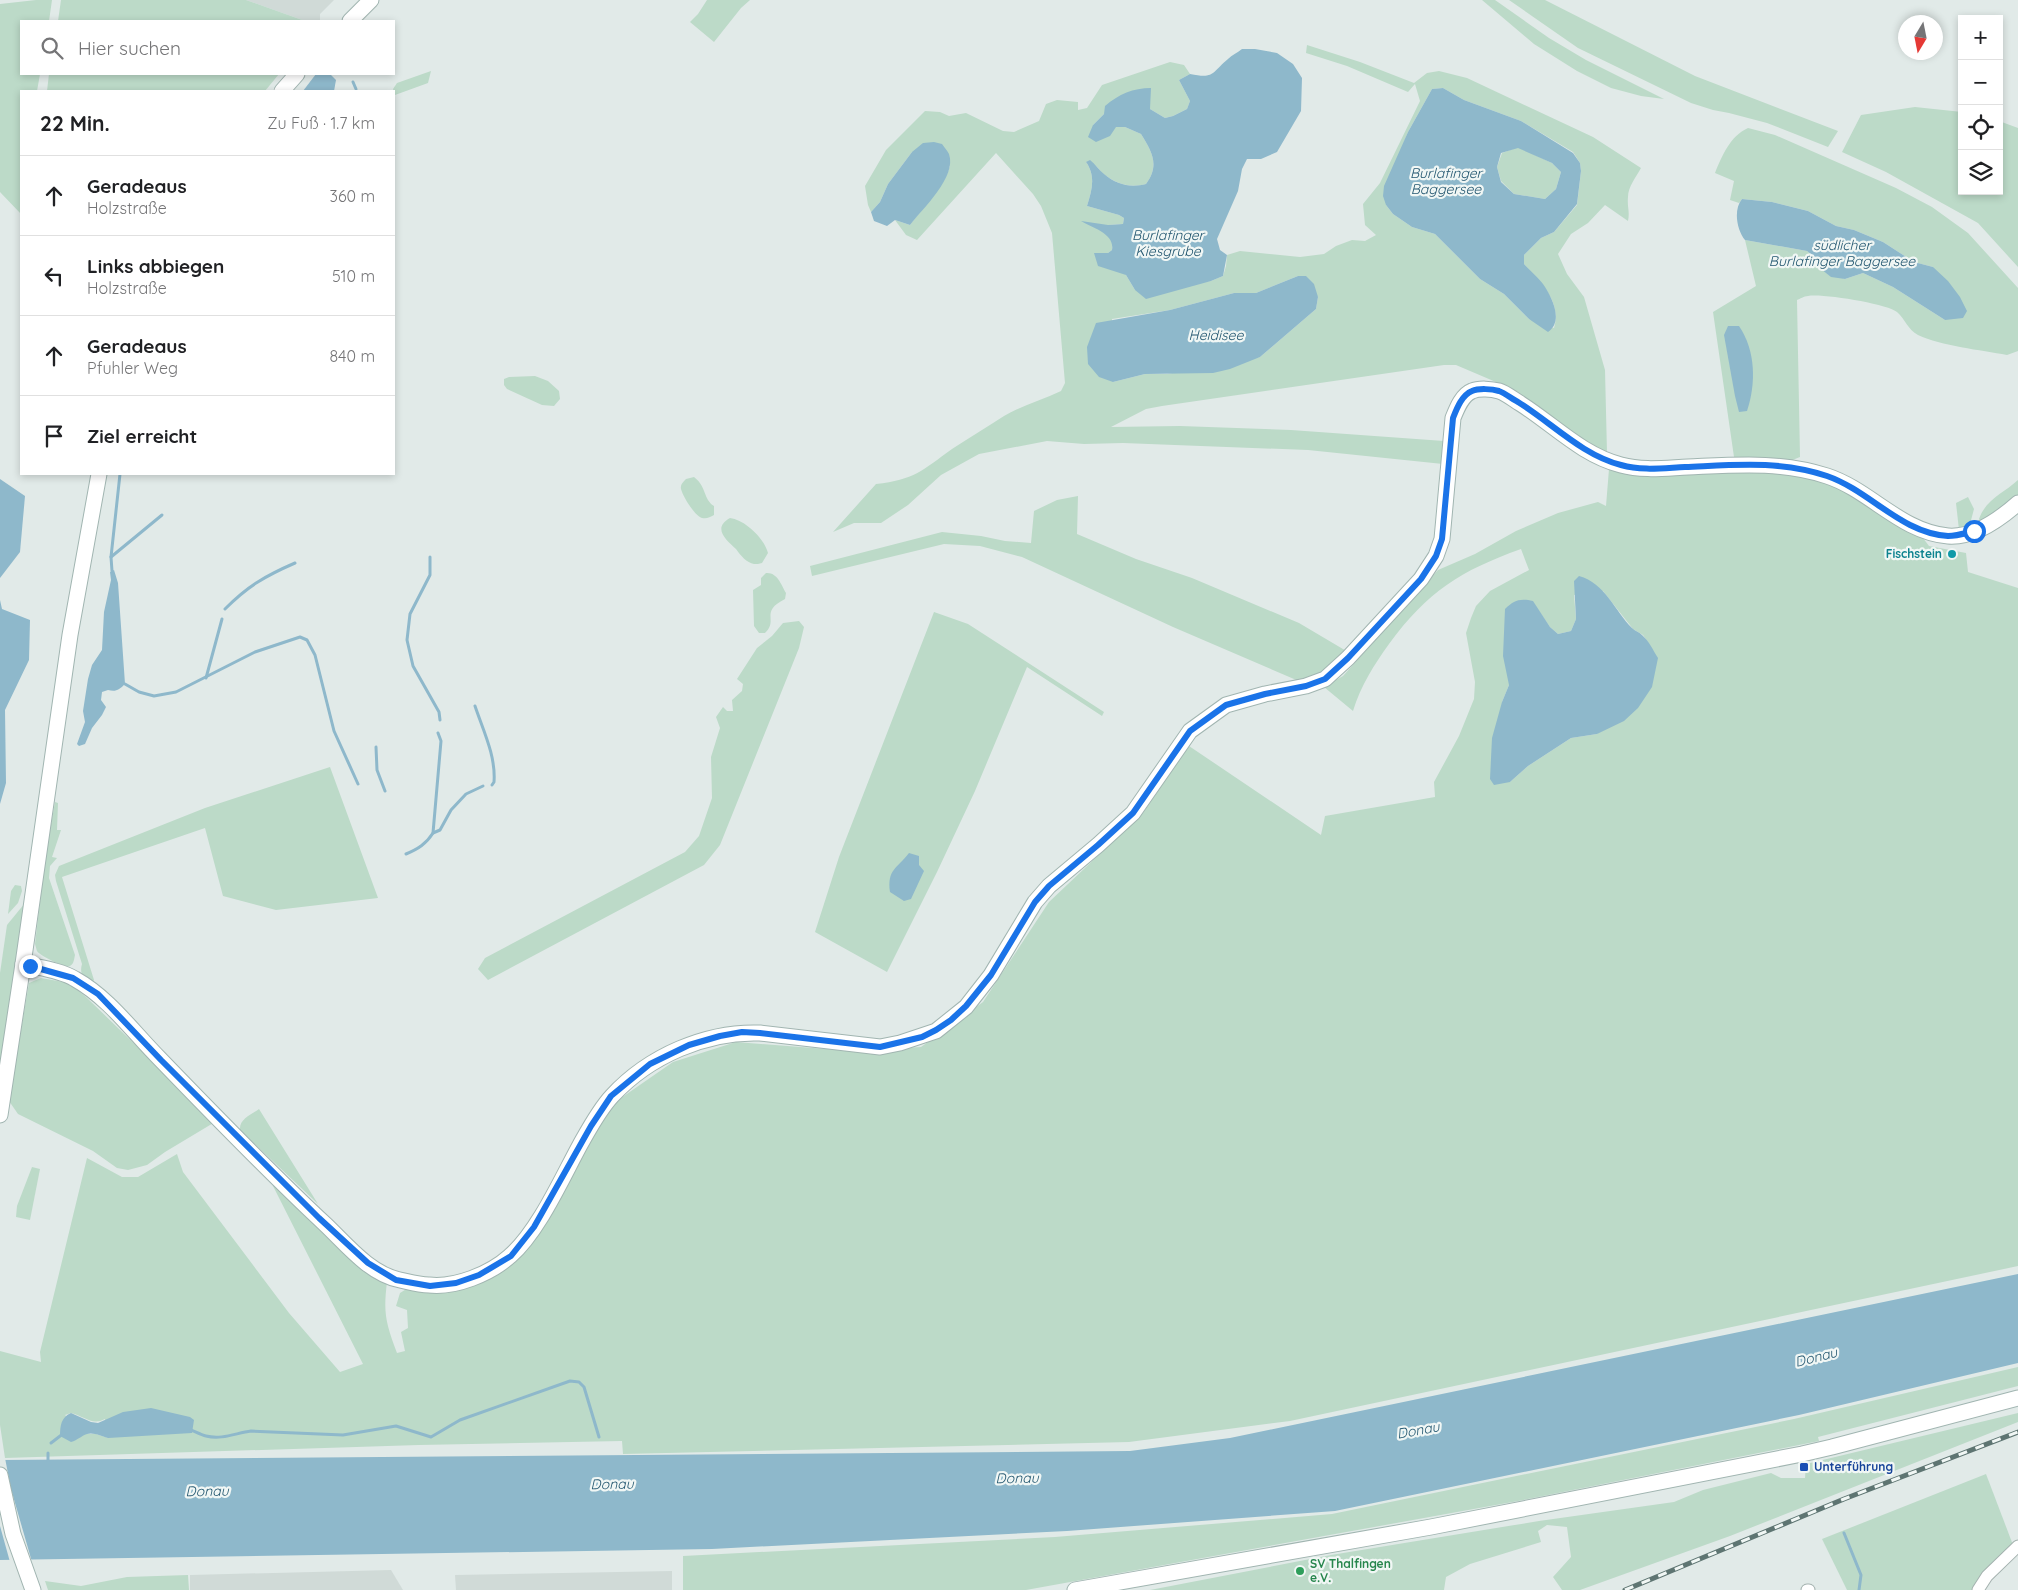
<!DOCTYPE html>
<html lang="de">
<meta charset="utf-8">
<style>
:root{--surface:#fff;--page:#f6f6f6;--text:#202124;--muted:#757577;--line:#e0e0e0}
body{margin:0;font-family:Quicksand,sans-serif;background:var(--page);color:var(--text)}
.controls{position:absolute;right:15px;top:15px;display:grid;overflow:hidden;border-radius:0px;box-shadow:0 2px 8px #0003}
.controls button{width:45px;height:45px;display:grid;place-items:center;padding:0;border:0;border-bottom:1px solid var(--line);background:var(--surface);color:var(--text);font:25px sans-serif}
.compass{position:absolute;left:1898px;top:15px;width:45px;height:45px;border-radius:50%;background:var(--surface);box-shadow:0 2px 8px #0003;rotate:190deg}
.stop{position:absolute;width:15px;height:15px;margin:-11px;border:4px solid #1a73e8;border-radius:50%;background:#fff}
.stop.end{background:#1a73e8;border-color:#fff;box-shadow:0 1px 5px #0008}
.list{margin:0;padding:0;list-style:none}
h2{display:flex;justify-content:space-between;align-items:center;height:65px;margin:0;padding:0 20px;font-size:21px}
h2 small{font-size:16px;font-weight:400;color:var(--muted)}
.list li{display:grid;grid-template-columns:32px 1fr auto;gap:15px;align-items:center;box-sizing:border-box;height:80px;padding:0 20px;border-top:1px solid var(--line)}
.list b{display:block;font-size:19px;white-space:nowrap}
.list p{margin:0;font-size:16px;white-space:nowrap;color:var(--muted)}
.list em{font-size:16px;font-style:normal;color:var(--muted)}
.icon{flex:none;width:28px;height:28px;fill:none;stroke:currentColor;stroke-width:2;stroke-linecap:round;stroke-linejoin:round}
.map{position:relative;flex:none;width:2018px;height:1590px;overflow:hidden}
.search{position:absolute;background:var(--surface);box-shadow:0 2px 8px #0003;left:20px;top:20px;width:375px;height:55px;display:flex;align-items:center;gap:12px;box-sizing:border-box;padding:0 18px;border-radius:0px;color:var(--muted);font-size:19px}
.panel{position:absolute;background:var(--surface);box-shadow:0 2px 8px #0003;left:20px;top:90px;width:375px;height:385px;border-radius:0px}
.map>svg:first-child{display:block}
.built{fill:#d0dad7}
.green{fill:#bcdac8;fill-rule:evenodd}
.water{fill:#8eb8cb;fill-rule:evenodd}
.pier{fill:#e1eae8}
.lines{fill:none;stroke-linecap:round;stroke-linejoin:round}
.stream{stroke:#8eb8cb;stroke-width:3}
.street-casing{stroke:#a4b2af;stroke-width:13}
.secondary-casing{stroke:#a1b5b1;stroke-width:17}
.street{stroke:#fff;stroke-width:11}
.secondary{stroke:#fff;stroke-width:15}
.rail-casing{stroke:#5e7572;stroke-width:5}
.rail{stroke:#f1f7f5;stroke-width:3;stroke-dasharray:9;stroke-linecap:butt}
.route{stroke:#1a73e8;stroke-width:6}
.culture-dot{fill:#0f9aa8;stroke:#f1f7f5;stroke-width:2}
.transit-dot{fill:#1a4fb4;stroke:#f1f7f5;stroke-width:2}
.leisure-dot{fill:#2e9e5b;stroke:#f1f7f5;stroke-width:2}
.labels{text-anchor:middle;stroke-width:4.5;stroke-linejoin:round;paint-order:stroke}
.culture-label{font-size:12px;font-weight:bold;fill:#0d838f;stroke:#f1f7f5;text-anchor:end}
.transit-label{font-size:12px;font-weight:bold;fill:#164399;stroke:#f1f7f5;text-anchor:start}
.leisure-label{font-size:12px;font-weight:bold;fill:#27864d;stroke:#f1f7f5;text-anchor:start}
.water-label{font-size:14px;font-style:italic;fill:#235770;stroke:#f1f7f5}
</style>
<div class="map">
<svg width="2018" height="1590" viewBox="0 0 2018 1590">
<rect width="100%" height="100%" fill="#e1eae8"/>
<g class="built">
<polygon points="246,0 334,0 320,14 320,21 305,21"/>
<polygon points="391,1570 403,1590 190,1590 190,1575"/>
<polygon points="672,1571 672,1590 456,1590 455,1575"/>
</g>
<g class="green">
<polygon points="36,0 52,0 49,21 21,21 21,74 40,74 37,91 21,91 21,214 0,192 0,4"/>
<polygon points="61,0 246,0 305,21 58,21"/>
<polygon points="707,0 750,0 741,8 714,42 690,22 698,14"/>
<polygon points="1482,0 1495,0 1549,38 1586,60 1664,99 1641,96 1611,88 1577,71 1534,44"/>
<polygon points="1509,0 1545,0 1695,76 1838,131 1828,147 1767,123 1729,113 1713,110 1691,103 1578,48"/>
<path d="M1307 45 1360 62 1414 83 1427 73 1439 71 1467 78 1593 137 1641 168C1636 177 1628 187 1628 197 1627 207 1630 211 1628 221L1605 205 1588 223 1571 234 1558 254 1567 274 1584 297 1605 370 1607 453 1591 446 1510 388 1456 365H1444L1162 406 1146 409 1111 427 1180 426 1291 430 1444 441 1443 464 1308 450 1123 443 1084 444 1047 441 979 454 941 475 908 505 881 523H854L833 532 876 484C914 480 923 470 952 449 969 438 987 427 1004 416 1021 406 1042 400 1061 391L1065 383 1052 233 1041 206 1033 194 996 153 917 240 906 235 895 220 910 225C924 206 942 190 950 166L912 152 888 184 880 202 871 212 868 205 865 186 886 150 925 111 940 112 949 116 966 113 1003 131 1014 132 1039 121 1046 104 1057 100 1078 102V110L1087 108 1102 85 1170 62 1184 65 1190 74 1179 80 1190 101 1187 109 1173 116 1165 118 1150 109 1149 102 1104 114 1093 125 1125 127 1141 134C1152 152 1160 165 1146 184 1132 188 1118 185 1105 175 1097 169 1098 164 1086 162 1096 176 1092 190 1087 206L1119 215 1124 218 1123 224 1108 225 1113 244 1112 250 1108 253 1126 275 1135 290 1211 281 1223 276 1226 266 1227 255 1240 251 1300 257 1324 254 1336 246 1352 240 1365 241 1376 235 1365 225 1363 204 1380 183 1420 101 1415 84 1408 92 1347 66 1306 53ZM1443 88 1464 100 1521 121 1573 152 1580 163 1581 171 1577 205 1554 232 1541 238 1524 255V264C1540 283 1562 300 1554 328L1529 319 1504 294 1480 279 1435 234 1412 227 1393 214 1386 205 1399 155 1408 132 1432 89ZM1298 276 1318 297 1316 309 1260 357 1167 374H1145L1113 382 1112 319 1170 310 1234 293H1256Z"/>
<polygon points="431,71 428,83 395,95 393,89 397,83"/>
<polygon points="49,74 279,74 265,91 47,91"/>
<polygon points="1915,107 1962,112 1962,191 1999,191 1999,121 2018,128 2018,267 1978,223 1886,172 1842,152 1861,115"/>
<path d="M1748 128 1775 135 1896 188 1932 207 1968 233 2018 288V351L2007 355C1981 350 1941 346 1918 335 1908 330 1905 319 1897 312 1888 304 1821 293 1808 296 1804 296 1800 299 1797 300L1800 457 1790 461 1763 457H1734L1713 312 1756 286 1745 240 1807 251 1818 260 1821 269 1845 279 1863 273 1893 287 1945 320 1933 267 1914 262 1883 242 1854 230 1836 226 1808 211 1772 202 1742 199 1739 203 1730 200 1734 181 1715 173C1722 156 1730 136 1748 128Z"/>
<polygon points="1518,147 1552,163 1561,172 1556,189 1545,199 1514,194 1501,181 1497,167 1502,153"/>
<polygon points="535,376 548,381 559,391 560,399 554,406 542,405 507,389 504,385 504,379 509,377"/>
<path d="M1609 469 1630 473 1792 471 1842 488 1923 538 1929 546 1966 553 1968 572 2018 588V1266L1290 1421 1129 1442 623 1454 622 1441 419 1445 5 1458 0 1425V1351L41 1362 40 1352 87 1158 122 1177H138L177 1154 183 1172 289 1313 340 1372 363 1364 272 1184 387 1282C383 1314 386 1323 397 1353L405 1351 401 1332 408 1328 407 1310 396 1306 400 1293 408 1288 505 1269 608 1107 673 1062 736 1042 852 1051 921 1047 983 1002 1049 902 1143 813 1189 746 1321 835 1325 816 1435 797 1434 782 1459 736 1474 699 1475 682 1466 633 1471 618 1476 606 1490 591 1529 570 1521 549C1460 571 1428 591 1389 644 1374 665 1361 685 1353 711L1324 687 1343 676 1438 570 1475 554 1516 531 1558 513 1598 502 1606 506ZM1603 591 1633 629 1643 635 1651 647 1597 734 1571 738 1528 766 1510 782 1502 702 1509 685 1532 601 1550 627 1558 634 1571 631 1576 619 1574 595ZM71 1413C84 1416 92 1426 105 1419L108 1438 96 1434H87L65 1415Z"/>
<path d="M694 477C707 487 703 499 714 506V515C710 517 707 519 702 518 695 516 683 497 681 489 680 485 683 482 686 479Z"/>
<path d="M2018 480V497L1981 522 1979 519C1986 499 2004 493 2018 480Z"/>
<polygon points="1078,496 1077,534 1136,559 1192,578 1299,623 1348,652 1322,674 1301,682 1173,627 1022,557 980,546 944,544 812,576 810,566 942,532 981,536 1005,541 1031,543 1034,511 1057,500"/>
<polygon points="1968,497 1974,509 1970,524 1959,530 1956,503"/>
<path d="M730 518C745 520 764 538 768 553L762 563C759 564 757 564 754 564 747 563 740 555 736 549 726 540 712 528 730 518Z"/>
<path d="M766 573C777 572 781 584 786 593L785 599C759 612 779 620 765 633H759L754 626 753 590 761 585V578Z"/>
<polygon points="934,612 968,624 1104,712 1102,716 1027,667 975,791 937,872 887,972 815,932 839,857"/>
<polygon points="799,621 804,627 799,648 720,845 704,865 488,980 478,969 485,958 685,852 699,836 712,798 711,757 720,728 716,717 723,707 727,711 733,711 732,700 742,691 743,684 737,679 757,648 772,636 783,623"/>
<path d="M330 767 378 898 276 910 223 896 205 828 62 877 94 980 91 984C84 977 79 975 82 964L56 881 55 875 59 866 205 808Z"/>
<path d="M55 802 58 803 57 830H61L52 857 57 858 50 866 49 878 75 955C74 959 74 964 70 966 65 968 40 956 37 951 37 951 35 944 35 944L45 859Z"/>
<polygon points="15,885 21,886 22,891 18,903 8,914 11,891"/>
<polygon points="25,903 0,1077 0,973 7,925"/>
<polygon points="41,978 69,983 86,997 215,1122 165,1152 147,1165 128,1170 117,1168 93,1151 18,1114 9,1101 29,983"/>
<path d="M259 1109 318 1204 240 1130C239 1119 251 1115 259 1109Z"/>
<polygon points="32,1167 40,1169 30,1220 16,1217 17,1206"/>
<polygon points="2018,1367 2018,1386 1818,1437 1819,1441 1518,1501 1026,1590 683,1590 683,1556 1055,1537 1332,1514 1794,1419"/>
<polygon points="2018,1413 2018,1422 1730,1536 1580,1590 1562,1590 1553,1577 1571,1557 1567,1527 1547,1525 1538,1531 1541,1542 1470,1564 1446,1577 1444,1590 1150,1590 1331,1555 1539,1521 1674,1502 1703,1490 1771,1473 1781,1478 1805,1478 1806,1464"/>
<polygon points="1986,1474 2013,1545 1973,1590 1847,1590 1822,1539"/>
<polygon points="188,1575 189,1590 48,1590 45,1581 81,1586 127,1577"/>
</g>
<g class="water">
<path d="M1242 49H1255L1277 53 1293 64 1302 78 1301 111 1277 152 1261 159H1247L1242 169 1238 191 1217 239 1220 250 1227 255 1223 276 1211 281 1146 299 1135 290 1126 275 1098 266 1094 253H1108L1112 250C1115 234 1093 228 1081 221L1108 225 1123 224 1124 218 1119 215 1087 206C1092 190 1096 176 1086 162L1090 160C1095 164 1099 170 1104 174 1117 185 1131 188 1146 184 1160 165 1152 152 1141 134L1125 127H1116L1110 136 1096 142 1088 137 1093 125 1104 114 1105 106C1119 94 1133 88 1151 88L1150 109 1165 118 1173 116 1187 109 1190 101 1179 80 1190 74C1215 79 1211 73 1228 59 1232 55 1237 53 1242 49Z"/>
<polygon points="316,74 330,74 336,80 334,91 303,91"/>
<path d="M1443 88 1464 100 1521 121 1573 153 1580 163 1581 171 1577 204 1554 232 1541 238 1524 255V264C1530 271 1538 277 1543 284 1552 297 1564 321 1548 332L1529 319 1504 294 1480 279 1435 234 1412 227 1393 214 1386 205 1383 196 1384 186 1408 132 1432 89ZM1518 148 1552 163 1561 172 1556 189 1545 199 1514 194 1501 182 1497 167 1501 153Z"/>
<path d="M934 142 942 144C944 147 947 150 949 154 957 177 923 208 910 225L895 220 887 226 874 221 871 212 880 202 888 184 912 152 923 143Z"/>
<path d="M1742 199 1772 202 1808 211 1836 226 1854 230 1883 242 1914 262 1933 267 1948 281 1960 297 1967 311 1963 318 1945 320 1893 287 1863 273 1845 279 1831 277 1821 269 1818 260 1807 251 1745 240C1737 230 1733 210 1742 199Z"/>
<polygon points="1298,276 1306,276 1314,284 1318,297 1316,309 1260,357 1230,369 1213,373 1145,374 1113,382 1099,377 1088,364 1087,347 1096,323 1170,310 1234,293 1256,293"/>
<path d="M1728 326H1739C1756 351 1756 384 1747 411L1739 412 1735 396 1724 335Z"/>
<polygon points="0,479 25,496 20,552 0,578"/>
<path d="M114 570 118 583 125 684C119 690 116 692 108 690L102 692 101 700 106 707 102 715 92 728 85 744 79 746 77 744 85 722 83 711 88 679 92 665 102 650 104 612 111 580 110 572Z"/>
<path d="M1579 576C1605 583 1615 611 1632 628 1635 631 1639 632 1642 635 1649 641 1653 650 1658 658L1652 687 1638 708 1624 721 1597 734 1571 738 1528 766 1510 782 1494 785 1490 779 1492 738 1502 702 1509 685 1503 656 1505 609C1514 600 1520 598 1533 601L1550 627 1558 634 1571 631 1576 619 1574 581Z"/>
<polygon points="0,600 2,609 30,620 29,660 5,710 6,783 0,804"/>
<path d="M909 853 919 856V865L924 871 911 899 904 901 890 892C887 869 897 869 909 853Z"/>
<polygon points="2018,1274 2018,1363 1799,1415 1335,1511 1067,1531 712,1549 0,1560 0,1460 1130,1451 1230,1438"/>
<path d="M151 1408 190 1417 194 1420 192 1433 108 1438C102 1436 93 1432 87 1434 81 1436 78 1440 71 1442L60 1436C60 1426 61 1417 71 1413L91 1422 98 1423 123 1412Z"/>
</g>
<polygon class="pier" points="0,1458 5,1458 11,1489 32,1562 10,1562 0,1526"/>
<g class="lines">
<g class="stream">
<polyline points="353,82 356,89"/>
<polyline points="111,557 162,515"/>
<polyline points="430,557 430,575 410,614 407,640 413,666 439,712 440,720"/>
<polyline points="112,571 111,557 120,474"/>
<path d="M225 609C248 586 265 576 295 563"/>
<polyline points="206,678 222,619"/>
<polyline points="125,684 139,692 154,696 176,692 255,652 300,637 307,640 315,655 334,731 358,784"/>
<path d="M475 706C483 730 496 756 494 782L492 785"/>
<polyline points="376,747 377,770 385,791"/>
<polyline points="433,833 440,830 451,810 466,794 483,786"/>
<path d="M406 854C418 849 426 844 433 833L441 741 438 733"/>
<path d="M191 1430C196 1432 201 1435 206 1436 222 1440 236 1433 251 1431L343 1435 396 1426 431 1437 460 1420 570 1381 579 1382 584 1387 599 1437"/>
<polyline points="51,1443 64,1433"/>
<polyline points="48,1460 48,1453"/>
<polyline points="1844,1533 1861,1575 1859,1590"/>
</g>
<g class="street-casing">
<g id="street">
<polyline points="1807,1590 1809,1590"/>
<polyline points="1978,1590 1987,1576 2018,1546"/>
</g>
</g>
<g class="secondary-casing">
<g id="secondary">
<polyline points="350,21 371,0"/>
<polyline points="282,91 297,74"/>
<path d="M23 964C40 968 60 970 75 979 109 998 133 1032 160 1059 214 1115 269 1172 326 1225 347 1245 370 1274 400 1280 409 1282 419 1285 429 1285 455 1288 490 1274 510 1256 538 1232 562 1178 580 1145 589 1129 599 1110 612 1096 649 1056 706 1031 760 1033L880 1047 900 1043 936 1031 966 1007 991 975 1035 902 1049 886 1098 845 1133 813 1190 731 1226 705 1265 694 1306 686 1325 679 1348 658 1421 579 1436 556 1442 539 1453 418C1457 408 1462 395 1472 391 1479 388 1492 389 1499 391 1506 393 1514 400 1521 404 1554 425 1582 455 1621 465 1643 471 1665 468 1688 467 1736 465 1781 461 1827 476 1870 490 1901 532 1948 536 1974 538 2000 519 2018 503"/>
<polyline points="0,1115 23,964 70,635 99,474"/>
<polyline points="0,1475 13,1534 33,1590"/>
<polyline points="1075,1590 1431,1527 1802,1454 1832,1447 2018,1398"/>
</g>
</g>
<use href="#street" class="street"/>
<use href="#secondary" class="secondary"/>
<g class="rail-casing">
<polyline id="rail" points="1625,1590 1844,1499 2018,1432"/>
</g>
<use href="#rail" class="rail"/>
</g>
<g class="lines">
<path class="route" d="M30 966 73 978 98 994 161 1060 319 1218 368 1263 396 1280 430 1286 456 1283 479 1275 511 1256 534 1227 591 1126 611 1096 650 1064 689 1045 720 1036 742 1032 760 1033 880 1047 922 1037 936 1030 951 1020 966 1006 991 975 1035 902 1049 886 1098 845 1133 813 1190 731 1226 705 1265 694 1306 686 1325 679 1348 658 1421 579 1436 556 1442 539 1453 418C1457 408 1462 395 1472 391 1479 388 1492 389 1499 391 1505 393 1512 399 1518 402 1552 423 1582 455 1621 465 1642 471 1663 468 1685 467 1733 465 1780 460 1827 476 1870 491 1901 533 1948 536 1957 536 1966 533 1974 531"/>
</g>
<circle class="culture-dot" cx="1952" cy="554" r="5"/>
<rect class="transit-dot" x="1799" y="1462" width="10" height="10" rx="2.5"/>
<circle class="leisure-dot" cx="1300" cy="1571" r="5"/>
<g class="labels">
<g class="culture-label">
<text x="1942" y="558">Fischstein</text>
</g>
<g class="transit-label">
<text x="1814" y="1471">Unterführung</text>
</g>
<g class="leisure-label">
<text x="1310" y="1568">SV Thalfingen<tspan x="1310" dy="14">e.V.</tspan></text>
</g>
<g class="water-label">
<text x="1446" y="178">Burlafinger<tspan x="1446" dy="16">Baggersee</tspan></text>
<text x="1168" y="240">Burlafinger<tspan x="1168" dy="16">Kiesgrube</tspan></text>
<text x="1842" y="250">südlicher<tspan x="1842" dy="16">Burlafinger Baggersee</tspan></text>
<text x="1216" y="340">Heidisee</text>
<text transform="translate(1816 1357) rotate(-14)" y="5">Donau</text>
<text transform="translate(1418 1430) rotate(-10)" y="5">Donau</text>
<text transform="translate(1017 1478) rotate(-1)" y="5">Donau</text>
<text transform="translate(612 1484) rotate(-1)" y="5">Donau</text>
<text transform="translate(207 1491) rotate(-1)" y="5">Donau</text>
</g>
</g>
</svg>
<div class="controls">
<button>+</button>
<button>−</button>
<button><svg class="icon" aria-label="locate" viewBox="0 0 24 24"><circle cx="12" cy="12" r="6"/><path d="M12 2v4M12 18v4M2 12h4M18 12h4"/></svg></button>
<button><svg class="icon" aria-label="layers" viewBox="0 0 24 24"><path d="M12 4l9 5-9 5-9-5zM3 14l9 5 9-5"/></svg></button>
</div>
<svg class="compass" viewBox="-18 -18 36 36"><path d="M0-13l5 13h-10z" fill="#e53935"/><path d="M0 13l5-13h-10z" fill="#757577"/></svg>
<div class="stop" style="left:1974px;top:531px"></div>
<div class="stop end" style="left:30px;top:966px"></div>
<div class="search"><svg class="icon" aria-label="search" viewBox="0 0 24 24"><circle cx="10" cy="10" r="6"/><path d="M15 15l6 6"/></svg>Hier suchen</div>
<section class="panel">
<h2>22 Min.<small>Zu Fuß · 1.7 km</small></h2>
<ul class="list">
<li><svg class="icon" aria-label="ahead" viewBox="0 0 24 24"><path d="M12 20V5M6 11l6-6 6 6"/></svg><div><b>Geradeaus</b><p>Holzstraße</p></div><em>360 m</em></li>
<li><svg class="icon" aria-label="left" viewBox="0 0 24 24"><path d="M17 20v-9H6M10 6l-5 5 5 5"/></svg><div><b>Links abbiegen</b><p>Holzstraße</p></div><em>510 m</em></li>
<li><svg class="icon" aria-label="ahead" viewBox="0 0 24 24"><path d="M12 20V5M6 11l6-6 6 6"/></svg><div><b>Geradeaus</b><p>Pfuhler Weg</p></div><em>840 m</em></li>
<li><svg class="icon" aria-label="arrive" viewBox="0 0 24 24"><path d="M6 21V4h12l-3 4 3 4H6"/></svg><div><b>Ziel erreicht</b></div></li>
</ul>
</section>
</div>
